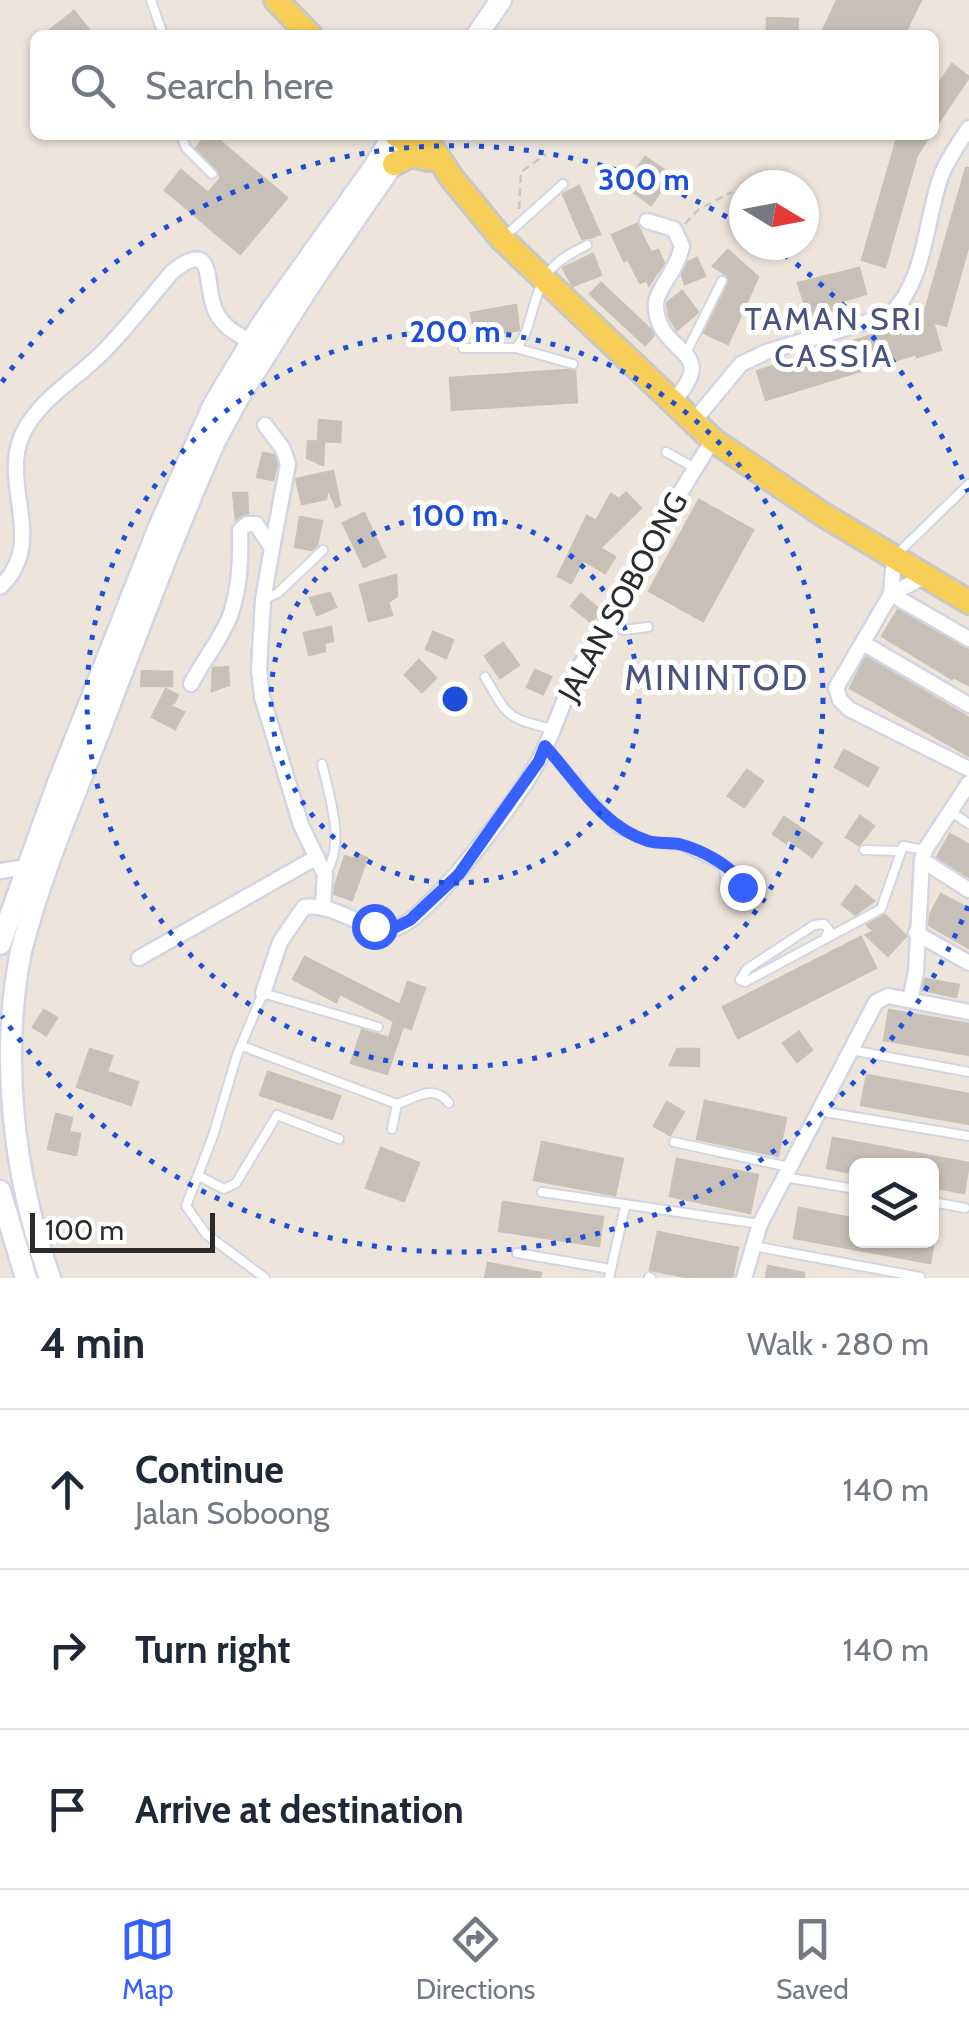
<!DOCTYPE html>
<meta charset="utf-8">
<style>
:root{--surface:#fff;--page:#f6f6f7;--text:#1f2937;--muted:#747a83;--line:#e0e1e3;--accent:#3761ff}
body{margin:0;font-family:Cabin,sans-serif;background:var(--page);color:var(--text)}
.controls{position:absolute;right:30px;bottom:30px;display:grid;overflow:hidden;border-radius:15px;box-shadow:0 2px 8px #0004}
.controls button{width:90px;height:90px;display:grid;place-items:center;padding:0;border:0;border-bottom:2px solid var(--line);background:var(--surface);color:var(--text);font:50px sans-serif}
.compass{position:absolute;left:729px;top:170px;width:90px;height:90px;border-radius:50%;background:var(--surface);box-shadow:0 2px 8px #0004;rotate:100deg}
.scale{position:absolute;left:30px;bottom:25px;width:185px;box-sizing:border-box;padding-left:10px;border:5px solid #2b2b2b;border-top:0;font-size:28px;line-height:35px;white-space:nowrap;color:#2b2b2b;-webkit-text-stroke:8px #fff;paint-order:stroke}
.stop{position:absolute;width:30px;height:30px;margin:-22px;border:8px solid #3761ff;border-radius:50%;background:#fff}
.stop.end{background:#3761ff;border-color:#fff;box-shadow:0 2px 10px #0008}
.list{margin:0;padding:0;list-style:none}
h2{display:flex;justify-content:space-between;align-items:center;height:130px;margin:0;padding:0 40px;font-size:42px}
h2 small{font-size:32px;font-weight:400;color:var(--muted)}
.list li{display:grid;grid-template-columns:65px 1fr auto;gap:30px;align-items:center;box-sizing:border-box;height:160px;padding:0 40px;border-top:2px solid var(--line)}
.list b{display:block;font-size:38px;white-space:nowrap}
.list p{margin:0;font-size:32px;white-space:nowrap;color:var(--muted)}
.list em{font-size:32px;font-style:normal;color:var(--muted)}
.icon{flex:none;width:55px;height:55px;fill:none;stroke:currentColor;stroke-width:2;stroke-linecap:round;stroke-linejoin:round}
.map{position:relative;flex:none;width:969px;height:1278px;overflow:hidden}
.search{position:absolute;background:var(--surface);box-shadow:0 2px 8px #0004;left:30px;right:30px;top:30px;height:110px;display:flex;align-items:center;gap:25px;box-sizing:border-box;padding:0 35px;border-radius:15px;color:var(--muted);font-size:38px}
.sheet{height:610px;background:var(--surface)}
nav{display:flex;justify-content:space-around;align-items:center;box-sizing:border-box;height:140px;border-top:2px solid var(--line);background:var(--surface);font-size:28px;color:var(--muted)}
nav a{display:grid;justify-items:center;gap:5px}
nav .on{color:var(--accent)}
.map>svg:first-child{display:block}
.building{fill:#c6c0b8;stroke:#c9c1b5;stroke-width:2.5}
.lines{fill:none;stroke-linecap:round;stroke-linejoin:round}
.lane-casing{stroke:#d1d5e4;stroke-width:12}
.street-casing{stroke:#d1d5e4;stroke-width:19}
.secondary-casing{stroke:#d1d5e4;stroke-width:25}
.primary-casing{stroke:#c8c8c8;stroke-width:28}
.path{stroke:#c8c8c8;stroke-width:2.5;stroke-dasharray:8 5;stroke-linecap:butt}
.lane{stroke:#fff;stroke-width:8}
.street{stroke:#fff;stroke-width:14}
.secondary{stroke:#fff;stroke-width:20}
.primary{stroke:#f7ce57;stroke-width:22}
.route{stroke:#3761ff;stroke-width:12}
.ring{fill:none;stroke:#1d4ed8;stroke-width:5;stroke-dasharray:5 10}
.labels{text-anchor:middle;stroke-width:10;stroke-linejoin:round;paint-order:stroke}
.street-label{font-size:30px;fill:#2b2b2b;stroke:#fff}
.neighbourhood-label{font-size:32px;letter-spacing:2.5px;fill:#49537e;stroke:#fff}
.quarter-label{font-size:35px;letter-spacing:2.5px;fill:#49537e;stroke:#fff}
.centre{fill:#1d4ed8;stroke:#fff;stroke-width:5}
.ring-label{font-size:30px;text-anchor:middle;font-weight:bold;fill:#1d4ed8;stroke:#fff;stroke-width:10;stroke-linejoin:round;paint-order:stroke}
</style>
<div class="map">
<svg width="969" height="1278" viewBox="0 0 969 1278">
<rect width="100%" height="100%" fill="#ede5dc"/>
<g class="building">
<polygon points="837,0 921,0 904,35 821,35"/>
<polygon points="74,11 90,31 85,35 44,35"/>
<polygon points="767,18 798,19 797,35 767,35"/>
<polygon points="952,64 969,77 934,129 934,91"/>
<polygon points="207,135 213,135 287,198 240,254 165,190 181,170 208,193 221,178 217,169 196,148"/>
<polygon points="898,135 930,135 917,155 885,267 862,260"/>
<polygon points="645,157 672,175 651,205 625,186"/>
<polygon points="966,168 969,168 969,244 946,326 933,322 941,350 917,357 916,354 766,400 757,371 898,327 901,337 919,332"/>
<polygon points="579,186 600,234 590,238 582,239 563,194"/>
<polygon points="637,224 651,253 658,250 664,263 649,285 647,280 640,283 628,259 624,261 612,235"/>
<polygon points="728,250 758,277 728,344 704,333 729,282 728,276 713,266"/>
<polygon points="593,254 601,275 573,286 563,268"/>
<polygon points="697,258 705,276 685,284 682,275 688,262"/>
<polygon points="859,268 866,294 833,304 835,310 809,318 798,283"/>
<polygon points="601,283 651,330 654,335 645,345 590,294"/>
<polygon points="682,291 698,312 677,330 669,317 667,303"/>
<polygon points="516,305 519,330 476,338 471,313"/>
<polygon points="567,370 575,371 577,402 452,410 450,378"/>
<polygon points="319,420 341,422 340,442 318,441"/>
<polygon points="308,441 324,442 323,465 307,458"/>
<polygon points="263,453 274,455 277,464 273,480 257,477"/>
<polygon points="333,471 340,505 336,507 328,488 326,499 302,504 296,479"/>
<polygon points="233,493 247,493 248,513 236,520"/>
<polygon points="626,493 641,508 600,548 615,557 605,573 583,560 571,583 558,576 587,516 596,521 611,494 619,499"/>
<polygon points="699,500 753,530 703,621 649,591"/>
<polygon points="364,513 385,557 364,567 343,523"/>
<polygon points="300,517 322,521 317,545 312,550 295,547"/>
<polygon points="396,575 397,596 388,602 392,615 369,621 360,585"/>
<polygon points="330,593 336,607 317,615 310,598"/>
<polygon points="581,594 600,610 592,623 571,606"/>
<polygon points="898,610 969,650 969,685 953,677 952,679 882,636"/>
<polygon points="331,627 333,641 324,643 325,651 309,655 304,633"/>
<polygon points="433,632 453,640 446,658 426,649"/>
<polygon points="503,643 519,665 500,678 485,656"/>
<polygon points="866,657 969,718 969,756 850,688"/>
<polygon points="419,660 436,678 422,692 405,675"/>
<polygon points="228,667 229,685 212,691 213,668"/>
<polygon points="535,670 551,677 543,694 527,687"/>
<polygon points="142,671 172,672 172,686 141,686"/>
<polygon points="166,689 178,695 174,703 168,705 184,712 175,729 152,717"/>
<polygon points="844,750 878,768 868,786 835,767"/>
<polygon points="747,770 763,781 744,807 728,796"/>
<polygon points="860,816 874,826 859,845 846,837"/>
<polygon points="784,817 822,843 812,857 788,839 786,843 773,834"/>
<polygon points="950,834 969,845 969,877 937,857"/>
<polygon points="356,854 367,858 352,900 334,894 335,886 345,856 354,859"/>
<polygon points="856,886 874,901 855,915 842,904"/>
<polygon points="941,894 969,909 969,948 929,925 930,914"/>
<polygon points="885,915 906,936 888,956 866,935 874,931 867,925"/>
<polygon points="861,937 876,968 738,1038 723,1007"/>
<polygon points="305,957 400,1005 408,982 425,988 411,1029 403,1026 387,1074 351,1063 362,1030 389,1038 394,1021 340,994 336,1002 293,979"/>
<polygon points="925,979 959,985 956,997 923,990"/>
<polygon points="44,1010 57,1018 46,1035 33,1027"/>
<polygon points="889,1010 969,1024 969,1055 884,1040"/>
<polygon points="799,1032 812,1050 797,1062 783,1043"/>
<polygon points="90,1049 112,1056 107,1072 138,1082 131,1105 77,1087"/>
<polygon points="677,1049 699,1049 699,1066 670,1065"/>
<polygon points="268,1072 340,1096 332,1119 260,1095"/>
<polygon points="867,1075 969,1094 969,1124 861,1105"/>
<polygon points="705,1101 786,1118 778,1156 697,1139"/>
<polygon points="667,1102 684,1112 670,1135 654,1126"/>
<polygon points="56,1114 72,1118 69,1132 80,1134 76,1155 48,1149"/>
<polygon points="833,1138 969,1163 964,1193 932,1187 932,1166 856,1166 856,1174 827,1168"/>
<polygon points="542,1142 623,1159 615,1195 534,1180"/>
<polygon points="381,1148 419,1163 404,1201 366,1188"/>
<polygon points="677,1159 758,1175 750,1213 670,1196"/>
<polygon points="503,1202 603,1217 599,1246 499,1231"/>
<polygon points="799,1208 856,1219 856,1240 934,1240 930,1263 794,1238"/>
<polygon points="658,1232 738,1248 732,1278 691,1278 650,1270"/>
<polygon points="488,1263 541,1273 540,1278 485,1278"/>
<polygon points="768,1266 804,1273 804,1278 766,1278"/>
</g>
<g class="lines">
<g class="lane-casing">
<g id="lane">
<polyline points="151,0 163,35"/>
<polyline points="181,135 186,148 212,174"/>
<polyline points="505,236 563,184"/>
<polyline points="463,348 516,348"/>
<polyline points="686,353 722,281"/>
<path d="M573 364 516 348C524 339 527 330 530 319 542 276 546 265 587 245"/>
<polyline points="666,452 695,468"/>
<polyline points="897,554 969,484"/>
<polyline points="263,600 278,593 323,550"/>
<polyline points="608,623 624,630 648,627"/>
<path d="M485 677C508 717 507 718 552 729"/>
<polyline points="545,746 617,828 650,842 680,845 724,866 742,882 742,887 735,894 726,891 724,866"/>
<path d="M322 764C330 799 346 843 325 875"/>
<polyline points="950,811 969,824"/>
<polyline points="864,850 901,851"/>
<polyline points="825,938 829,930 824,924 814,925 747,969 740,980 745,982 881,909 903,846 925,850"/>
<path d="M242 1046 397 1104C418 1097 433 1084 449 1103"/>
<polyline points="851,1050 969,1072"/>
<polyline points="819,1111 969,1136"/>
<polyline points="392,1129 397,1104"/>
<polyline points="674,1142 789,1167"/>
<polyline points="199,1176 224,1189 236,1183 277,1115 339,1139"/>
<polyline points="784,1177 856,1189"/>
<polyline points="542,1192 760,1224"/>
<polyline points="932,1202 965,1208"/>
<polyline points="753,1246 920,1277"/>
<polyline points="517,1253 610,1269"/>
<polyline points="649,1277 651,1278"/>
<polyline points="265,1278 206,1234 186,1206 213,1136 237,1055 263,993 378,1027"/>
<polyline points="609,1278 625,1207"/>
</g>
</g>
<g class="street-casing">
<g id="street">
<path d="M647 221 674 229 682 246C678 269 657 289 656 303 654 356 725 347 672 402"/>
<path d="M693 422 741 364 766 352 890 315C926 280 925 221 941 176 948 158 959 143 969 128"/>
<polyline points="265,425 283,449 288,464 272,548"/>
<polyline points="894,556 891,594 836,688 840,700 849,709 969,769"/>
<path d="M0 587C48 542 0 487 22 435 40 398 74 381 102 353 127 328 149 299 172 272 218 235 203 288 216 312 222 325 238 337 252 340"/>
<polyline points="891,594 969,639"/>
<polyline points="891,594 926,576"/>
<polyline points="863,643 969,705"/>
<path d="M191 684C202 662 223 636 230 616 240 588 241 559 240 530L247 524H256L272 548 263 600 259 669 262 697 301 825 325 875 323 905"/>
<polyline points="922,860 969,890"/>
<polyline points="0,871 26,867"/>
<polyline points="916,933 969,963"/>
<polyline points="139,958 317,857"/>
<path d="M263 993 280 942 304 907C338 902 369 937 398 927 433 914 521 795 539 760 556 729 564 693 582 663 626 589 666 512 713 440"/>
<polyline points="910,1000 916,972 922,860 925,850 969,783"/>
<polyline points="744,1278 760,1224 876,1002 888,996 969,1012"/>
</g>
</g>
<g class="secondary-casing">
<g id="secondary">
<polyline points="477,35 501,0"/>
<polyline points="0,944 58,783 159,527 213,406 264,321 374,167 393,135"/>
<polyline points="0,1191 26,1278"/>
<path d="M50 1278C13 1175 0 1058 21 951 41 873 74 797 103 722 139 628 174 534 215 441L237 400 313 280 401 152"/>
</g>
</g>
<g class="primary-casing">
<g id="primary">
<polyline points="276,0 310,35"/>
<polyline points="396,135 409,143 423,135"/>
<polyline points="424,135 451,177 502,239 713,440 822,514 969,602"/>
<polyline points="394,164 411,155 429,159"/>
</g>
</g>
<g class="path">
<polyline points="519,209 521,172 546,154"/>
<polyline points="685,224 699,209 732,192"/>
</g>
<use href="#lane" class="lane"/>
<use href="#street" class="street"/>
<use href="#secondary" class="secondary"/>
<use href="#primary" class="primary"/>
</g>
<g class="lines">
<path class="route" d="M374 926 394 928 410 920 459 874 539 761 545 746C576 780 602 827 648 841 658 844 669 842 679 844 699 849 737 867 742 887"/>
</g>
<g class="ring">
<circle cx="455" cy="699" r="184"/>
<circle cx="455" cy="699" r="368"/>
<path d="M968 906A553 553 0 0 1 2 1016M2 382A553 553 0 0 1 744 227M772 246A553 553 0 0 1 968 492"/>
</g>
<g class="labels">
<g class="street-label">
<text transform="translate(623 597) rotate(-61)" y="10">JALAN SOBOONG</text>
</g>
<g class="neighbourhood-label">
<text x="834" y="330">TAMAN SRI<tspan x="834" dy="37">CASSIA</tspan></text>
</g>
<g class="quarter-label">
<text x="717" y="690">MININTOD</text>
</g>
</g>
<circle cx="455" cy="699" r="15" class="centre"/>
<g class="ring-label">
<text x="644" y="190">300 m</text>
<text x="455" y="342">200 m</text>
<text x="455" y="526">100 m</text>
</g>
</svg>
<div class="controls">
<button><svg class="icon" aria-label="layers" viewBox="0 0 24 24"><path d="M12 4l9 5-9 5-9-5zM3 14l9 5 9-5"/></svg></button>
</div>
<svg class="compass" viewBox="-18 -18 36 36"><path d="M0-13l5 13h-10z" fill="#e53935"/><path d="M0 13l5-13h-10z" fill="#747a83"/></svg>
<div class="scale">100 m</div>
<div class="stop" style="left:374px;top:926px"></div>
<div class="stop end" style="left:742px;top:887px"></div>
<div class="search"><svg class="icon" aria-label="search" viewBox="0 0 24 24"><circle cx="10" cy="10" r="6"/><path d="M15 15l6 6"/></svg>Search here</div>
</div>
<section class="sheet">
<h2>4 min<small>Walk · 280 m</small></h2>
<ul class="list">
<li><svg class="icon" aria-label="ahead" viewBox="0 0 24 24"><path d="M12 20V5M6 11l6-6 6 6"/></svg><div><b>Continue</b><p>Jalan Soboong</p></div><em>140 m</em></li>
<li><svg class="icon" aria-label="right" viewBox="0 0 24 24"><path d="M7 20v-9h11M14 6l5 5-5 5"/></svg><div><b>Turn right</b></div><em>140 m</em></li>
<li><svg class="icon" aria-label="arrive" viewBox="0 0 24 24"><path d="M6 21V4h12l-3 4 3 4H6"/></svg><div><b>Arrive at destination</b></div></li>
</ul>
</section>
<nav>
<a class="on"><svg class="icon" aria-label="map" viewBox="0 0 24 24"><path d="M3 6l6-2 6 2 6-2v14l-6 2-6-2-6 2zM9 4v14M15 6v14"/></svg>Map</a>
<a><svg class="icon" aria-label="directions" viewBox="0 0 24 24"><path d="M12 3l9 9-9 9-9-9zM9 14v-3h6M13 9l2 2-2 2"/></svg>Directions</a>
<a><svg class="icon" aria-label="saved" viewBox="0 0 24 24"><path d="M7 4h10v16l-5-4-5 4z"/></svg>Saved</a>
</nav>
